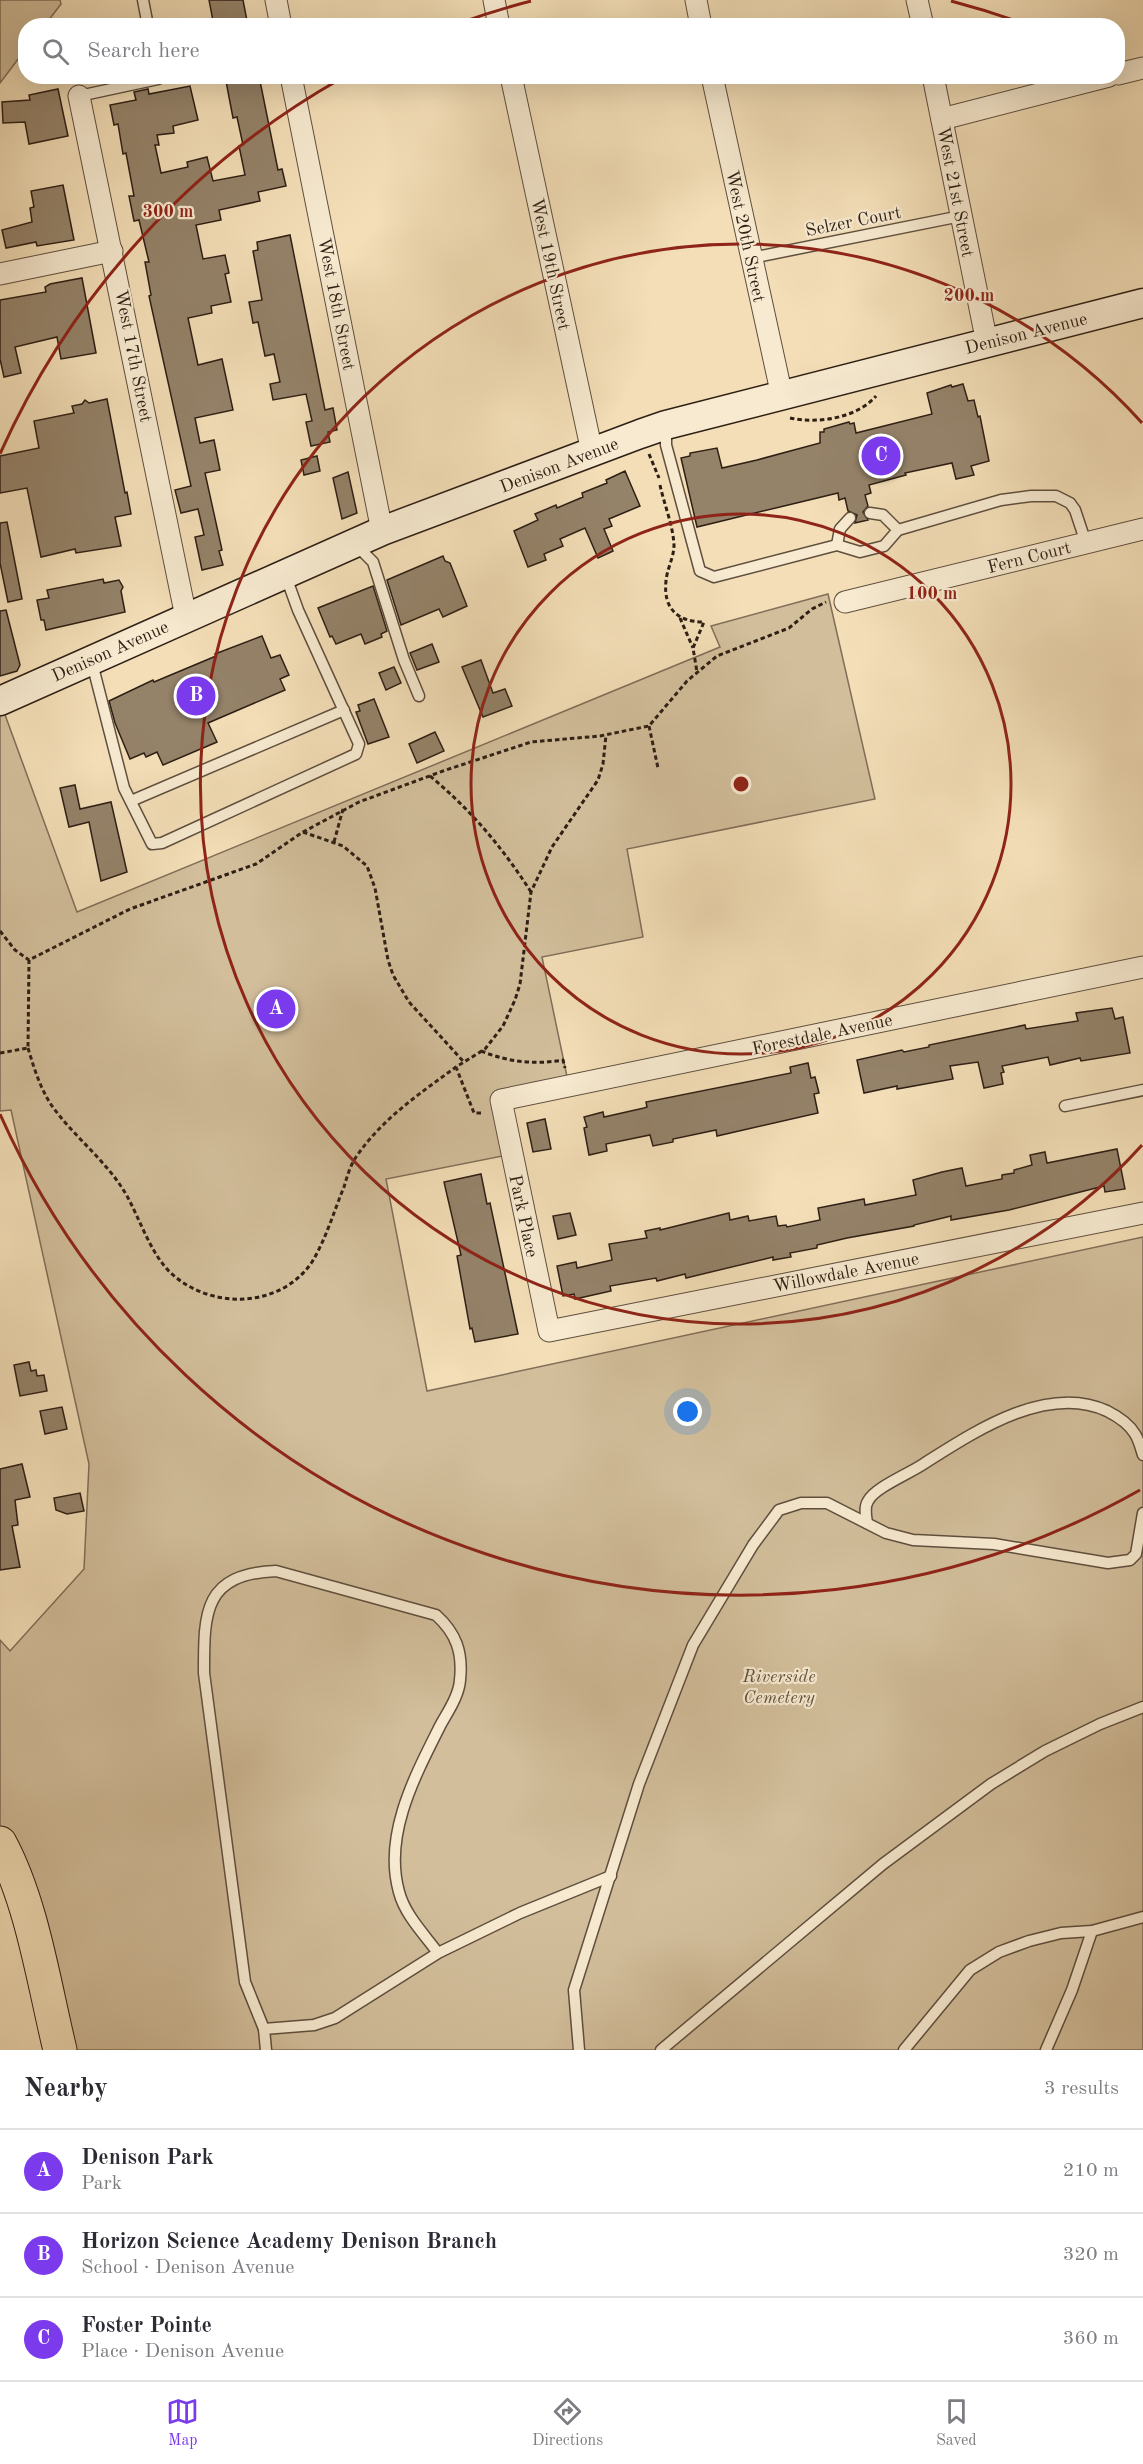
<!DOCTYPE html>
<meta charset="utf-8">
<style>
:root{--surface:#fff;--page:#f7f7f7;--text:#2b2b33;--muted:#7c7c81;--line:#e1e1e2;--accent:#7c3aed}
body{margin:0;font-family:"Old Standard TT",serif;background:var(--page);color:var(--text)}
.you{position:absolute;left:688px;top:1412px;width:21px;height:21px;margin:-15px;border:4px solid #fff;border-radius:50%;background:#1a73e8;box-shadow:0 0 0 9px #1a73e833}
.badge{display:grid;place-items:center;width:39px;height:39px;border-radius:50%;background:var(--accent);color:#fff;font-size:20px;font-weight:700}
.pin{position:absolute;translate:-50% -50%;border:3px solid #fff;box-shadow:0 2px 6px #0006}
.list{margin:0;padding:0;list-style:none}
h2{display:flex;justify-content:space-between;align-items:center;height:78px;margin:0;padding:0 24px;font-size:26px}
h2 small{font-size:20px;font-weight:400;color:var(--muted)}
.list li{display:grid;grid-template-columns:39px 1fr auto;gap:18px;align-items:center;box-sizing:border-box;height:84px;padding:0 24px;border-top:2px solid var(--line)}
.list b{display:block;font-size:22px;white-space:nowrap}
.list p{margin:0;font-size:20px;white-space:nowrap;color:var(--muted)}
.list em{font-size:20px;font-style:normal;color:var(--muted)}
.icon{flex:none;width:33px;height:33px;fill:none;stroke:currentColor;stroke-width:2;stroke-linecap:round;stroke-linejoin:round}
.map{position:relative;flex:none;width:1143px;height:2050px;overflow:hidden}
.search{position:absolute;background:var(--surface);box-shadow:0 6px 24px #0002;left:18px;right:18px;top:18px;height:66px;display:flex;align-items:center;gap:15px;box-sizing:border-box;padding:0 21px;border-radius:24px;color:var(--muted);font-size:22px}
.sheet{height:330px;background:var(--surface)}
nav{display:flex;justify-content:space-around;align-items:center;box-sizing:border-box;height:84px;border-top:2px solid var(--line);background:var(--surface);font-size:16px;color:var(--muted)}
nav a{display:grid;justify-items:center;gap:3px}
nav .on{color:var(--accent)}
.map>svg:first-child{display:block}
.green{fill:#d2be9b;stroke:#806e58;stroke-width:1.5}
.building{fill:#948269;stroke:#2e1f15;stroke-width:1.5}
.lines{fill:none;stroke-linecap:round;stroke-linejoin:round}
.service-casing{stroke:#5f4f3e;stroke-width:13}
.minor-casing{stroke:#5f4f3e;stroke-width:23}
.secondary-casing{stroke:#2e1f15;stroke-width:31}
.motorway-casing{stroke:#2e1f15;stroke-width:35}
.path{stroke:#2e1f15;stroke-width:3;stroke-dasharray:4.5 3;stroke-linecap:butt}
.service{stroke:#f7ead0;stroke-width:10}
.minor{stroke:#f7ead0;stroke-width:21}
.secondary{stroke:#f7ead0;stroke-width:28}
.motorway{stroke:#f3deb7;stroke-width:33}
.ring{fill:none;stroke:#8f2418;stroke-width:3}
.labels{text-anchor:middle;stroke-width:4.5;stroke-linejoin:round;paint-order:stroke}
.street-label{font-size:18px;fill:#2e1f15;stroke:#f7ead0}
.park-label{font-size:18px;font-style:italic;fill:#5f4f3d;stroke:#f7ead0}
.centre{fill:#8f2418;stroke:#f7ead0;stroke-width:3}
.ring-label{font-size:18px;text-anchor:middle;font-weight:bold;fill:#8f2418;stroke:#f7ead0;stroke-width:4.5;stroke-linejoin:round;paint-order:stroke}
</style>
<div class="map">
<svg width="1143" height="2050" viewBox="0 0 1143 2050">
<rect width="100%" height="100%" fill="#f3deb7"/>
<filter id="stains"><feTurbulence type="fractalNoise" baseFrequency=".00333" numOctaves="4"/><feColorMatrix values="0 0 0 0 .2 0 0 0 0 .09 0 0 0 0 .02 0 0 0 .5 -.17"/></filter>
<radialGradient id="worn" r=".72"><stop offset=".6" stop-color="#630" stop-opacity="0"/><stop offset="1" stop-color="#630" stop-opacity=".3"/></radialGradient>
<g class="green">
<polygon points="0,0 60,0 61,4 45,25 26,26 25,50 0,83"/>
<polygon points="828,594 875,799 627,849 643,937 542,957 569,1086 501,1101 512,1154 386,1179 427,1391 1143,1237 1143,2050 60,2050 0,1843 0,1640 10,1651 84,1569 89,1464 11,1110 0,1111 0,701 77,912 720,647 711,626"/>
</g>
<g class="building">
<polygon points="209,0 243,0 248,26 214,26"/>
<polygon points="225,76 259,76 278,170 282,169 286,186 258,192 260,201 219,210 221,220 196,225 203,259 225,255 229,273 225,274 231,302 211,306 212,313 188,318 198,365 222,359 233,410 195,418 200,443 214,440 220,470 205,473 222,550 219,551 223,565 202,570 195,537 204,535 198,509 181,513 175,490 191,486 149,296 151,295 145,262 149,262 139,220 134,221 129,196 134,196 126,153 123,154 118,124 114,125 110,105 136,100 134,92 148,89 149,94 190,86 198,120 173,126 174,133 157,135 159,145 155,145 161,173 188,167 187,162 207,157 213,181 245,175 239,146 243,145 237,117 233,118"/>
<polygon points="58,89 68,136 29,144 25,122 3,123 2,102 30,100 29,95"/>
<polygon points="63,185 74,240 37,246 36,242 6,248 2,230 32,222 30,208 34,207 31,191"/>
<polygon points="290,235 325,410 333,408 337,430 328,432 330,442 311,446 306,422 312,421 306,394 273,400 270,384 280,382 274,354 265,356 258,322 253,323 249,302 262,300 253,251 258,250 257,242"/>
<polygon points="82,278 96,353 61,359 57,337 15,347 21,373 4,377 0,359 0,300 46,292 45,287 50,284"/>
<polygon points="963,384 968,401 974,400 978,417 980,416 989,461 971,466 974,475 956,479 952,463 905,473 906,475 869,485 871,493 865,495 868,506 863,512 868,520 855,523 857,515 848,511 845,498 839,500 838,493 697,527 681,458 690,456 690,453 717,448 722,468 757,460 820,443 820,432 824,432 824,429 849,422 850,424 854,423 856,433 932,414 927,393 951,385 952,387"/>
<polygon points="107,399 125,493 127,492 131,514 115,517 121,546 76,553 75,549 41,557 27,488 0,493 0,456 39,448 34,421 74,413 72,406 82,404 85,400 89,403"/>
<polygon points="317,456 320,471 304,475 301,460"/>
<polygon points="625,471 640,506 609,519 612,526 604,529 613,551 598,558 585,528 560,539 563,546 544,554 546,560 528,567 514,531 538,520 535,514 556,505 557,508 583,497 582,493 607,483 606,480"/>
<polygon points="348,472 357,513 342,519 333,478"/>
<polygon points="7,522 22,599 8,602 0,563 0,523"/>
<polygon points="443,556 445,561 450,563 467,606 443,617 439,609 401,625 387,580"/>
<polygon points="103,579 104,583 119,580 123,587 121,591 125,612 46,630 44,620 41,620 37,600 49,598 47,590"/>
<polygon points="373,586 387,631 381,634 382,637 365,644 361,634 336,644 332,636 330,637 318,608"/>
<polygon points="6,610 20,665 17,671 0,676 0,611"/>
<polygon points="262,636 271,658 280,655 289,675 280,679 285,690 208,723 217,742 163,765 157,752 146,757 144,753 130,759 115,723 109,701 153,680 154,682 216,656 215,654"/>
<polygon points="432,644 439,662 417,670 410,653"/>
<polygon points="481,660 493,693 505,689 512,706 483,717 462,667"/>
<polygon points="394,667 401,683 386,690 379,673"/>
<polygon points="374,699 389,737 368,744 356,712 360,711 358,705"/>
<polygon points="435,732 444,751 417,763 409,744"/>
<polygon points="75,785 80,809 111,802 127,872 101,881 89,822 69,827 60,788"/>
<polygon points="1112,1008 1115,1019 1123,1017 1130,1053 1081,1061 1080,1058 1050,1065 1048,1057 1002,1066 1004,1072 1001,1073 1003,1084 984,1088 978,1062 950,1066 953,1079 897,1089 897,1086 864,1093 857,1060 902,1050 904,1052 929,1047 929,1045 1025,1025 1026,1029 1078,1021 1076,1013"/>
<polygon points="808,1063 811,1078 815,1077 819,1093 814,1094 818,1113 717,1136 716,1130 673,1139 673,1142 653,1146 650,1135 606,1144 607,1151 589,1155 584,1128 587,1127 584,1117 603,1112 604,1117 644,1108 647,1107 646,1102 791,1073 790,1067"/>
<polygon points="545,1119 551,1149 533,1152 527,1123"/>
<polygon points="1117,1149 1125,1189 1105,1192 1104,1186 1009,1210 951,1220 951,1216 914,1225 914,1226 847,1238 817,1245 817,1248 790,1253 791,1257 773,1260 773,1257 686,1278 685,1274 657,1281 656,1278 610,1286 611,1291 575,1299 574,1294 563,1296 557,1266 576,1262 577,1268 612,1260 609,1244 647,1238 645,1231 660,1228 660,1230 729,1213 730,1220 748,1216 749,1221 776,1216 778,1226 786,1225 787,1227 820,1220 818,1208 864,1199 865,1205 916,1195 913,1180 942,1172 962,1168 966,1186 1002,1179 1002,1175 1014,1173 1014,1170 1032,1165 1030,1155 1045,1152 1047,1163"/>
<polygon points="481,1174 487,1204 490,1203 518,1334 475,1342 472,1328 470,1329 457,1256 461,1255 444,1182"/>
<polygon points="570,1213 576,1235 558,1239 553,1216"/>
<polygon points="29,1362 31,1371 36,1370 37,1376 44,1375 47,1391 20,1396 14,1365"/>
<polygon points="62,1407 67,1429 45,1434 40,1411"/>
<polygon points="22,1464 30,1497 15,1500 18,1525 12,1526 20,1567 0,1570 0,1469"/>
<polygon points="80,1493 84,1511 67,1514 56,1510 54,1498"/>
</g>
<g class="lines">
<g class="service-casing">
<g id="service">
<polyline points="143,0 148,26"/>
<polyline points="79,96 158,79 158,76"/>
<polyline points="751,258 961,216"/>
<polyline points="666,425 666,445 700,571 714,577 837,545 860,552 884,546 898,530 1001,500 1031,496 1056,496 1070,503 1075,510 1086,543"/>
<polyline points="870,513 883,515 898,530"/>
<polyline points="837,545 840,529 850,518"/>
<polyline points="357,546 373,562 404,660 419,696"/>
<polyline points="92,663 124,788 152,844 162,843 356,754 359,744 298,610 285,574"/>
<polyline points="131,801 344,710"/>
<polyline points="1065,1106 1143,1090"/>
<path d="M867 1523C866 1516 864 1507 868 1501 875 1487 911 1473 925 1463 974 1432 1047 1383 1107 1411 1117 1416 1129 1424 1135 1434 1139 1440 1141 1449 1143 1455"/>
<path d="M438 1953C424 1934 405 1915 399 1892 383 1835 415 1776 440 1726 447 1713 459 1696 460 1680 463 1652 456 1633 436 1615L276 1571C203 1574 204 1613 204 1673L245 1982 264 2029 314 2025 335 2018 438 1953 520 1913 611 1876"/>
<polyline points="264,2029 266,2050"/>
<polyline points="579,2050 574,1990 639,1784 693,1645 753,1545 779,1510 801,1503 827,1503 886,1533 913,1540 994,1544 1108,1563 1130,1560 1136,1554 1143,1513"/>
<polyline points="661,2050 883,1864 991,1784 1045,1751 1100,1724 1143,1707"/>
<polyline points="904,2050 970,1970 999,1952 1029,1941 1061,1933 1092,1931 1143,1917"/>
<polyline points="1046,2050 1072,1990 1092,1931"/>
</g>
</g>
<g class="minor-casing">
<g id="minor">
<polyline points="276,0 281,26"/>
<polyline points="494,0 499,26"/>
<polyline points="696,0 701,26"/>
<polyline points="917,0 923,26"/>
<polyline points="1118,74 1143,68"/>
<polyline points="291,76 382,531"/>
<polyline points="511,76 592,452"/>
<polyline points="712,76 782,396"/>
<polyline points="933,76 987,343"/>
<polyline points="79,96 186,617"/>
<polyline points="942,119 1109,76"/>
<polyline points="0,274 112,251"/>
<polyline points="845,602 1143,529"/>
<polyline points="1143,967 501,1100 549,1331 1143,1213"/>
</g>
</g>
<g class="secondary-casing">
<polyline id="secondary" points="0,701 382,531 640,434 666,425 1143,303"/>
</g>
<g class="motorway-casing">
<path id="motorway" d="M0 1843C32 1902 44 1984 60 2050"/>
</g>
<g class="path">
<path d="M790 418C818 424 857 418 876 396"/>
<polyline points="649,454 659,478"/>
<path d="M660 485C664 504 673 525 674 545 674 557 667 569 666 581 663 609 678 622 704 622L693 648 697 672"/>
<polyline points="680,618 693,648"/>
<polyline points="649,726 658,768"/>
<path d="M430 776C470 809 503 848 531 892"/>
<polyline points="303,832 343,846 367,866 375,888 388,960 393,975 409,1002 463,1061"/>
<polyline points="334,842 343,809"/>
<polyline points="0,931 15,950 29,960"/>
<path d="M28 1048C34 1068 40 1088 52 1106 75 1138 108 1162 127 1196 140 1220 149 1248 166 1268 204 1310 279 1311 312 1262 326 1239 334 1211 344 1187 347 1177 350 1166 356 1157 382 1119 419 1094 456 1067"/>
<path d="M481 1051C508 1062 535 1065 563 1060L565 1068"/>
<polyline points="0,1053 28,1048 29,960 130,909 256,864 303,832 359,802 443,771 531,742 600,736 649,726 687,681 717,656 789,628 812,609 826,602"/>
<polyline points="481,1113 474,1113 456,1067 485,1049 503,1026 515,1000 520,984 531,892 552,847 598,780 603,764 606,735"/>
</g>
<use href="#service" class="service"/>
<use href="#minor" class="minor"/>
<use href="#secondary" class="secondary"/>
<use href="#motorway" class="motorway"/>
</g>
<g class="ring">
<circle cx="741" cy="784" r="270"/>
<path d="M1142 1145A540 540 0 1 1 1142 423"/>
<path d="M1140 1490A811 811 0 0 1 0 1114M0 454A811 811 0 0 1 342 78M457 24A811 811 0 0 1 531 1M951 1A811 811 0 0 1 1025 24"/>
</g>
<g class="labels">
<g class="street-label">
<text transform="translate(956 192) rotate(79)" y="6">West 21st Street</text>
<text transform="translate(853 221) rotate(-11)" y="6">Selzer Court</text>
<text transform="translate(746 236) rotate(78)" y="6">West 20th Street</text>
<text transform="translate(551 264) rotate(78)" y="6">West 19th Street</text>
<text transform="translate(337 304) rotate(79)" y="6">West 18th Street</text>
<text transform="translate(1026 333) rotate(-14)" y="6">Denison Avenue</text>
<text transform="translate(134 356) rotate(79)" y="6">West 17th Street</text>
<text transform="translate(559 465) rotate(-21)" y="6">Denison Avenue</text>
<text transform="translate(1029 557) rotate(-14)" y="6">Fern Court</text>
<text transform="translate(110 651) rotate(-24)" y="6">Denison Avenue</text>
<text transform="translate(822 1034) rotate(-12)" y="6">Forestdale Avenue</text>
<text transform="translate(524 1216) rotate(78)" y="6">Park Place</text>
<text transform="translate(846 1272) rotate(-11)" y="6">Willowdale Avenue</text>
</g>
<g class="park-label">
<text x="779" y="1682">Riverside<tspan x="779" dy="21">Cemetery</tspan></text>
</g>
</g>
<circle cx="741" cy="784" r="9" class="centre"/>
<g class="ring-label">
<text x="168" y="217">300 m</text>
<text x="969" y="301">200 m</text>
<text x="932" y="599">100 m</text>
</g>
<rect width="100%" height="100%" filter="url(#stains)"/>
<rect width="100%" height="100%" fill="url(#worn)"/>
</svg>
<div class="you"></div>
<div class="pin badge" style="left:276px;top:1009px">A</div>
<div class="pin badge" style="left:196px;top:696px">B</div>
<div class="pin badge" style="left:881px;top:456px">C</div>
<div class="search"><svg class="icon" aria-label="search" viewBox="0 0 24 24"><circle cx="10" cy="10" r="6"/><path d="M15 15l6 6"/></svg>Search here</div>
</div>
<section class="sheet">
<h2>Nearby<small>3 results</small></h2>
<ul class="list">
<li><span class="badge">A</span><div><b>Denison Park</b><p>Park</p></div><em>210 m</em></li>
<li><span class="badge">B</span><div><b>Horizon Science Academy Denison Branch</b><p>School · Denison Avenue</p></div><em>320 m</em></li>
<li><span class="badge">C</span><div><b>Foster Pointe</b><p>Place · Denison Avenue</p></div><em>360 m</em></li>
</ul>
</section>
<nav>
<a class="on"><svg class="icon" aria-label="map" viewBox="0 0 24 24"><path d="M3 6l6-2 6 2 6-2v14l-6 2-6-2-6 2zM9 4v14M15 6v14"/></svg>Map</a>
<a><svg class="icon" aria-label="directions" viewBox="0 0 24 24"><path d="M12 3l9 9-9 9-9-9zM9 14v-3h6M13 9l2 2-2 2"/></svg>Directions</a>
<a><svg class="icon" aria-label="saved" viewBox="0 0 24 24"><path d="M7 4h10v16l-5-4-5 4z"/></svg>Saved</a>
</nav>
